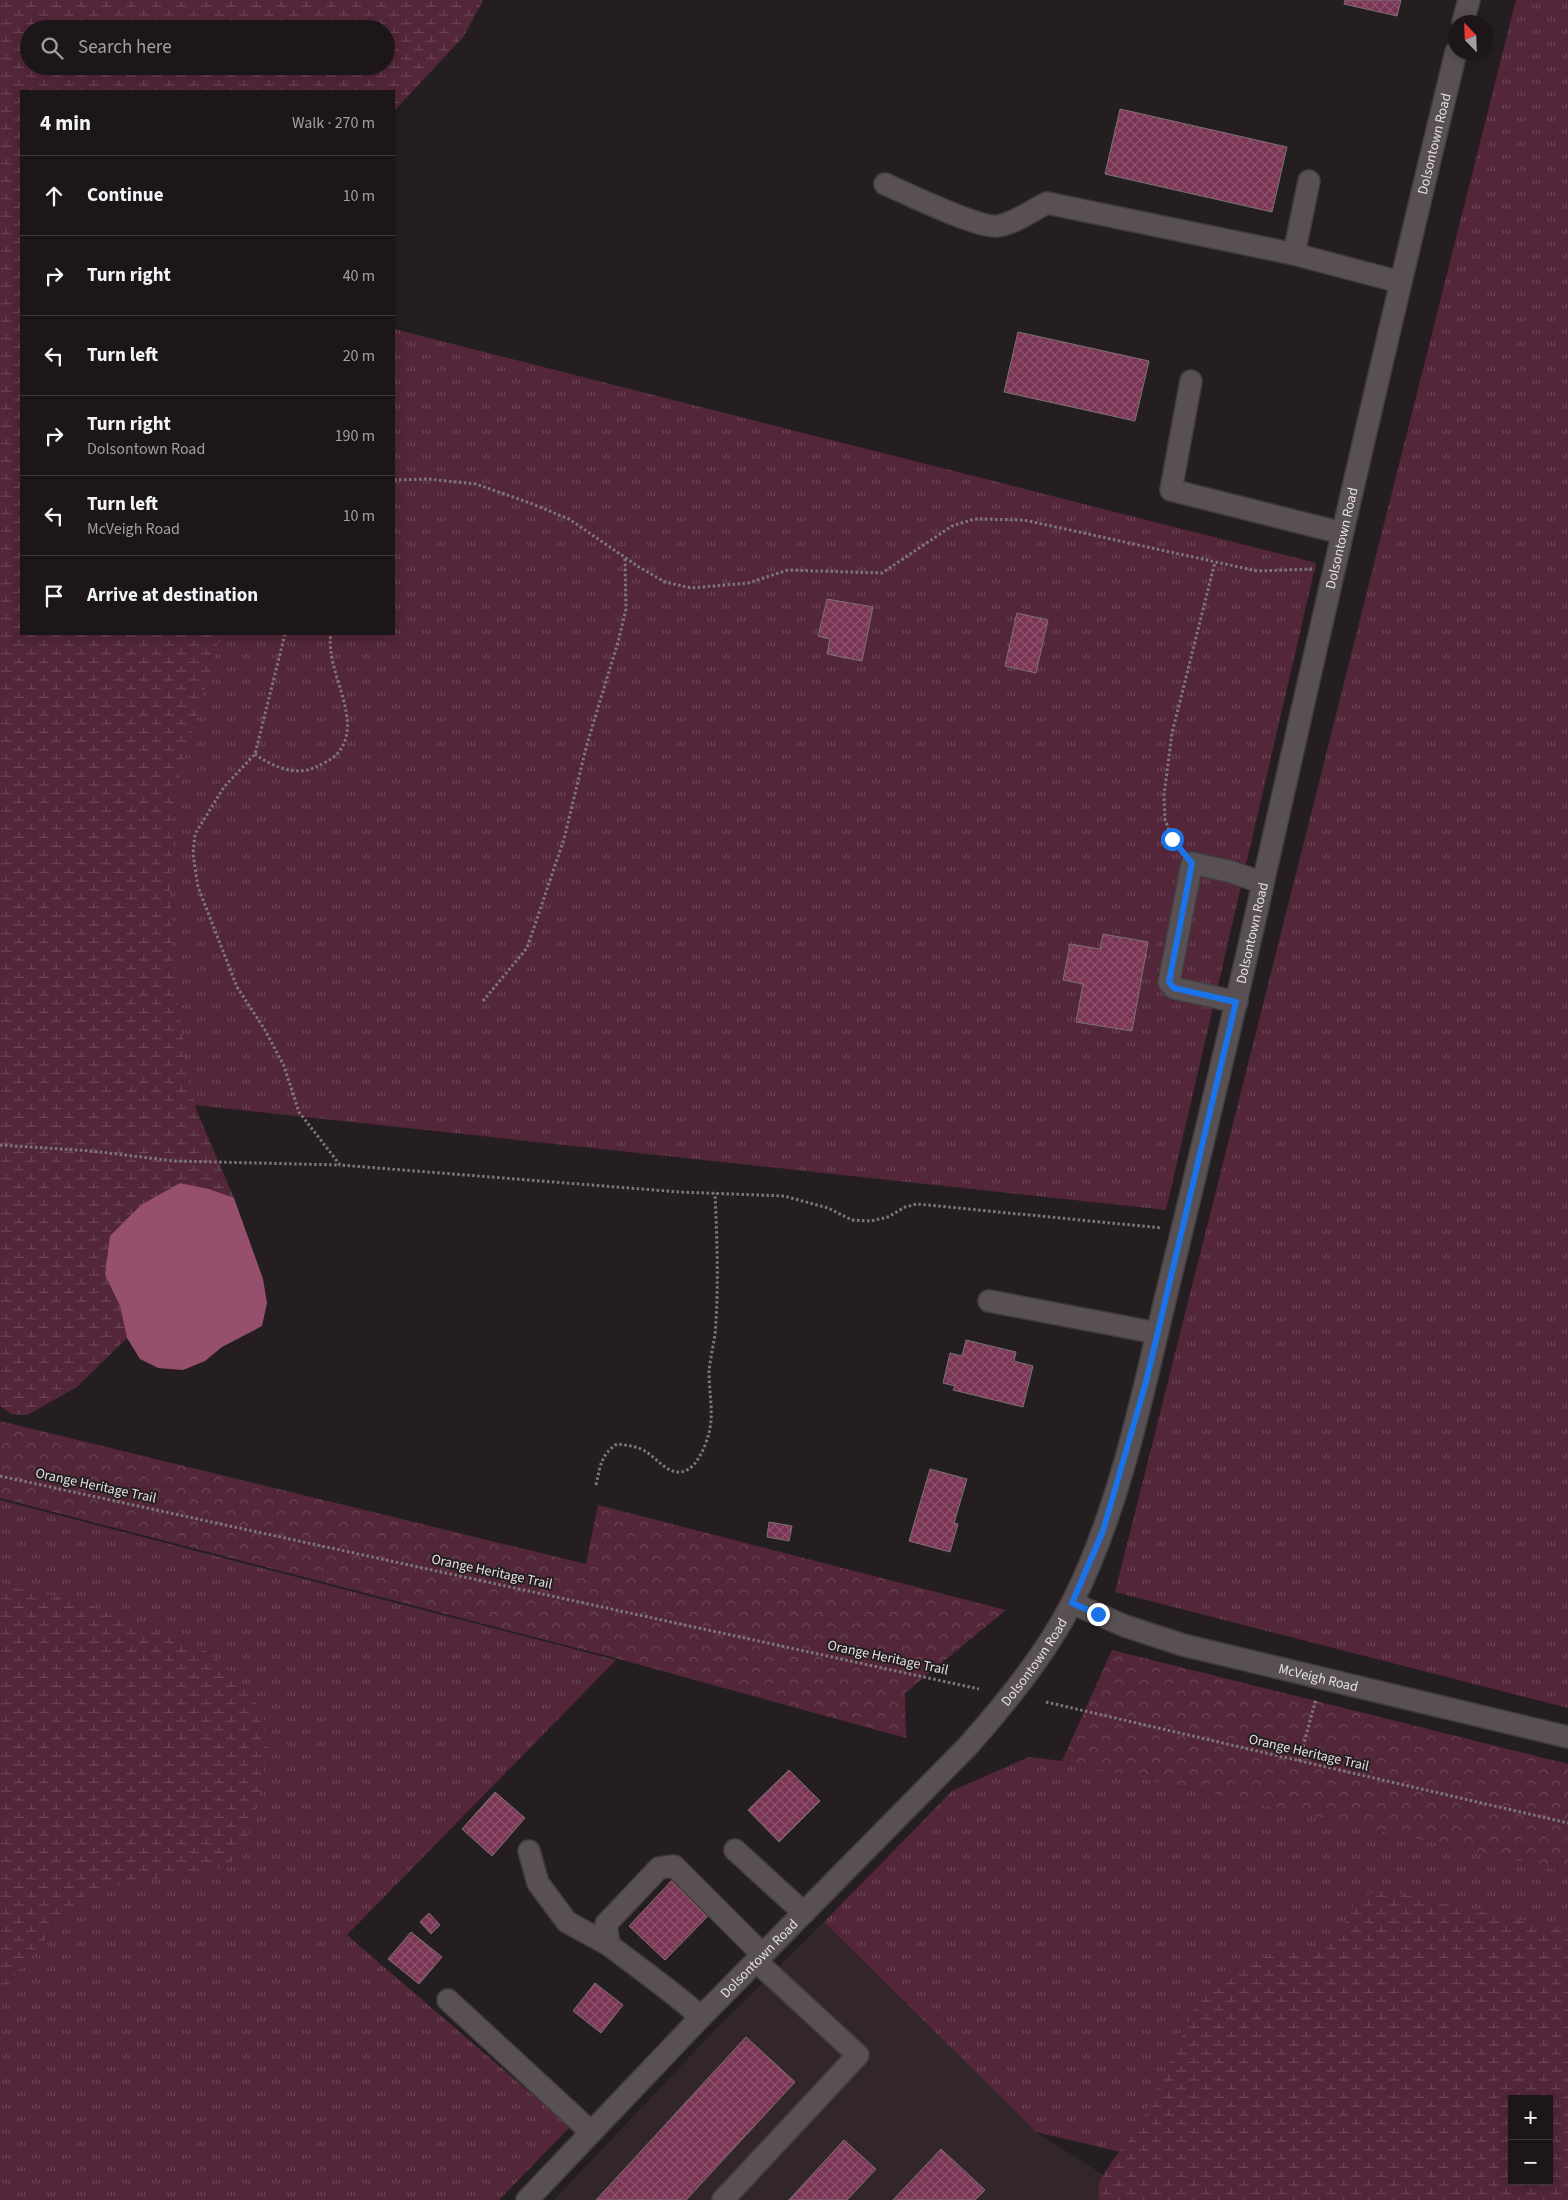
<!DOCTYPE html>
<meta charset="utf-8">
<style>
:root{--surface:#1c1619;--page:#251f22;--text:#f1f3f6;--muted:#a09fa2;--line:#3a3538}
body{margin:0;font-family:"Source Sans 3",sans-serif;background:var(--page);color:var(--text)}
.controls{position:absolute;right:15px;bottom:15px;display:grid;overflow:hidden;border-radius:0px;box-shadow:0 2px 12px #0003}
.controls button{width:45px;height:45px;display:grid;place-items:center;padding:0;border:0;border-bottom:1px solid var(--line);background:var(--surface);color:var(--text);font:25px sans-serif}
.compass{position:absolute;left:1448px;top:15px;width:45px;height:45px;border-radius:50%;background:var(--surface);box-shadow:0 2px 12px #0003;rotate:337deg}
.stop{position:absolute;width:15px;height:15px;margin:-11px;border:4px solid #1a73e8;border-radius:50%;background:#fff}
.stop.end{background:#1a73e8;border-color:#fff;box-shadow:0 1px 5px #0008}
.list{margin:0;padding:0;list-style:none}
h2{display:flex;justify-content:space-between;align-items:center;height:65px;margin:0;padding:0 20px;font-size:21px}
h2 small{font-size:16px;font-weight:400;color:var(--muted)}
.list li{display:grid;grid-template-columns:32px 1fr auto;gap:15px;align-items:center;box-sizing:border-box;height:80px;padding:0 20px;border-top:1px solid var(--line)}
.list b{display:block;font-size:19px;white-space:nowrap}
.list p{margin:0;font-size:16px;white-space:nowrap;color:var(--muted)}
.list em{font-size:16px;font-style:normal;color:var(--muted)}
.icon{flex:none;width:28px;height:28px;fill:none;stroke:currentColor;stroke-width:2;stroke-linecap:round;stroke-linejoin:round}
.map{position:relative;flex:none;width:1568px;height:2200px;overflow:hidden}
.search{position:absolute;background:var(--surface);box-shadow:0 2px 12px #0003;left:20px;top:20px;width:375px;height:55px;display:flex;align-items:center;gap:12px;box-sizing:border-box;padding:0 18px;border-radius:28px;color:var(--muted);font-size:19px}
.panel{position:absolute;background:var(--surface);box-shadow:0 2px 12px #0003;left:20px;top:90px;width:375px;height:545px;border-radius:0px}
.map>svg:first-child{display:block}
.built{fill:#33262b}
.grass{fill:url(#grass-tufts);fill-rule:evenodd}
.wetland{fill:url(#wetland-marsh);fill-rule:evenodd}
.park{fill:url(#park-crowns)}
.water{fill:#974f6e}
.building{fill:url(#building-cross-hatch);stroke:#7b7276}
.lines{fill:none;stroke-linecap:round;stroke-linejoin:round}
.minor-casing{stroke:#413c3e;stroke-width:24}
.path{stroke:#7d7779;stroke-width:3;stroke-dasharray:2.5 2.5;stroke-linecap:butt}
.minor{stroke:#585053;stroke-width:21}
.route{stroke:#1a73e8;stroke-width:6}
.labels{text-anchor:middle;stroke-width:4;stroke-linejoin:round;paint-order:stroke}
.street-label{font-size:14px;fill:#e4dfe1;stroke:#251e21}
</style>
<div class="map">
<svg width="1568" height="2200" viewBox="0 0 1568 2200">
<defs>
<pattern id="grass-tufts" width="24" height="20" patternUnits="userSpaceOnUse" patternTransform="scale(1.25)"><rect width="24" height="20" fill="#53263a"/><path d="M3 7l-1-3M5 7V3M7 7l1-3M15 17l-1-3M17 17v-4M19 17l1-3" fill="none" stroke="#6c4556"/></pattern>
<pattern id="wetland-marsh" width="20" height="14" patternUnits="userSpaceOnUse" patternTransform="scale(1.25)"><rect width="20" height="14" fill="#53263a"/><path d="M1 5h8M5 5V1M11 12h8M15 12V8" fill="none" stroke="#6c4556"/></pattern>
<pattern id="park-crowns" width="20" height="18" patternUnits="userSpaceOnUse" patternTransform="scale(1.25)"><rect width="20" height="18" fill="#53263a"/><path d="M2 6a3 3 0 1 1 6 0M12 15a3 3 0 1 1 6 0" fill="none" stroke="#6c4556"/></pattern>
<pattern id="building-cross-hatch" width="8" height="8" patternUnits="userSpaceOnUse" patternTransform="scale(1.25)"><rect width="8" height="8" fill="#7a3554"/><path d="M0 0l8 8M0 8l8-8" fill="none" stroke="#8d526c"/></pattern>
</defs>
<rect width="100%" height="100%" fill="#251e21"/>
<polygon class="built" points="824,1922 1036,2132 1143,2200 554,2200 712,2033"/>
<g class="grass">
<polygon points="1516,0 1568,0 1568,1708 1115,1592"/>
<polygon points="0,283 21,634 394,634 394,329 1316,563 1166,1210 0,1084"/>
<polygon points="0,1500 616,1660 347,1935 570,2127 499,2200 0,2200"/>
<path d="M1029 1757 1062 1761 1568 1872V2200H1323L1036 2132 824 1922 952 1791ZM1512 2099H1549V2181H1512Z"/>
</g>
<g class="wetland">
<path d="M0 0H483L464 36 394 111V91H21V634H221L176 789 170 885 173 956 186 1065 196 1109 234 1198 209 1189 180 1183 105 1275 120 1306 127 1338 77 1387 27 1415 11 1414 0 1406ZM29 29H386V66H29Z"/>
<polygon points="0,1585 75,1600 206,1651 224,1665 254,1699 264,1720 268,1749 256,1811 245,1844 228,1867 109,1886 83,1897 72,1907 0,1994"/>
<path d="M1381 1890 1568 1930V2200H1098L1099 2182 1114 2158 1139 2128 1199 1999 1230 1970 1252 1959 1302 1952 1332 1941 1349 1917 1356 1899ZM1512 2099H1549V2181H1512Z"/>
</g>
<g class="park">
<polygon points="0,1421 586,1564 598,1505 1006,1610 905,1693 906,1738 615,1658 0,1498"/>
<polygon points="1112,1650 1568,1764 1568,1872 1062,1761"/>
</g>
<polygon class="water" points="180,1183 209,1189 234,1198 263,1279 267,1303 262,1326 222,1347 205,1361 183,1370 158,1368 140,1359 127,1338 120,1306 105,1275 110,1236 141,1205"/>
<g class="building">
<polygon points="1345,0 1401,0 1397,16 1344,4"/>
<polygon points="1120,109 1287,147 1272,212 1105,174"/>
<polygon points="1018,332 1149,361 1135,421 1004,392"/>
<polygon points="827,599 873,607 862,661 827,654 830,639 818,636"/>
<polygon points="1017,613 1048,620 1036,673 1005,666"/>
<polygon points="1103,934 1148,942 1132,1031 1076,1022 1083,984 1063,980 1070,944 1100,949"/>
<polygon points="966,1340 1016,1352 1014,1361 1033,1366 1023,1407 953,1390 955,1386 943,1383 950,1353 962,1356"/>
<polygon points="930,1469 967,1479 954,1523 958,1524 950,1552 909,1541"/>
<polygon points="769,1522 792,1526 789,1541 767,1537"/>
<polygon points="789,1770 820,1801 779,1842 748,1810"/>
<polygon points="495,1792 525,1818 492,1856 462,1829"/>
<polygon points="675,1877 712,1912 665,1960 629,1926"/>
<polygon points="429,1913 440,1925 431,1934 420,1922"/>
<polygon points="411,1932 442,1957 419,1984 388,1959"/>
<polygon points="595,1983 623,2005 601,2033 573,2011"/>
<polygon points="746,2037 795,2082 686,2200 596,2200"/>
<polygon points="844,2140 876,2169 847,2200 789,2200"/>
<polygon points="941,2149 985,2190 975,2200 893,2200"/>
</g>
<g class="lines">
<g class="minor-casing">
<g id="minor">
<polyline points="1463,22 1469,0"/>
<polyline points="1309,181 1294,254 1400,282"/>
<path d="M885 184C906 193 979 229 998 226 1015 223 1031 211 1047 203L1294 254"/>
<polyline points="1191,381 1171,490 1342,533"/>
<polyline points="1237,1002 1174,988 1169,982 1192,863 1232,872 1263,883"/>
<polyline points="989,1301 1157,1333"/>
<path id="s1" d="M1072 1603 1125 1626 1183 1645 1568 1737"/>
<polyline points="735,1850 804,1913"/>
<polyline points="529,1851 538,1883 567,1922 609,1945"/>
<polyline points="448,2000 591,2132"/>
<path d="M701 2017C672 1991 640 1969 609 1945L606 1924 659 1868 674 1866 763 1955"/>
<path id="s2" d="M527 2200 701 2017 967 1747C1006 1703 1045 1655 1072 1603 1119 1510 1142 1397 1166 1296 1200 1157 1233 1018 1264 879 1326 603 1389 327 1456 52"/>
<polyline points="723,2200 858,2055 756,1961"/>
</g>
</g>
<g class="path">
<polyline points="394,480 428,479 476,484 530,503 569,519 639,567 665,582 691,588 748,583 788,570 882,573 952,526 974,519 1024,520 1257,571 1313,569"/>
<polyline points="285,634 255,754 224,787 195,834 193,854 198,887 237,987 265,1030 284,1066 299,1112 340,1165 679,1192 784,1196 828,1208 852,1220 871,1221 888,1217 905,1207 917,1204 1162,1228"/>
<path d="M255 754C271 766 296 777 316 767 322 764 331 760 336 755 367 723 324 671 331 634"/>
<polyline points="1179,847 1172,839 1165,819 1164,795 1172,733 1215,562"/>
<polyline points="483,1001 527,948 564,839 587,744 618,642 626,609 625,558"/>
<polyline points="0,1145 92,1151 174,1161 340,1165"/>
<polyline points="0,1476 979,1689"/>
<path d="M596 1485C600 1467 601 1454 617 1444 626 1445 635 1446 643 1450 657 1457 668 1477 685 1471 697 1467 706 1445 709 1433 714 1414 709 1392 709 1372 710 1360 713 1347 715 1335 719 1287 717 1240 715 1193"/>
<polyline points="1046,1702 1568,1823"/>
<polyline points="1299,1761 1316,1699"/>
</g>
<use href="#minor" class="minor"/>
</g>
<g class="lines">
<polyline class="route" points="1098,1614 1072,1603 1103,1531 1146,1382 1236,1002 1174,988 1169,982 1192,863 1172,839"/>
</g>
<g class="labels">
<g class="street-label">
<text dy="5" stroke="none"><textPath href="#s2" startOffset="2315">Dolsontown Road</textPath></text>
<text dy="5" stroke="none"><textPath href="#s2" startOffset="1910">Dolsontown Road</textPath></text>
<text dy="5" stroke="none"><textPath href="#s2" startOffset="1505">Dolsontown Road</textPath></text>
<text transform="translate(96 1485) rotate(12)" y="5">Orange Heritage Trail</text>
<text transform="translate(492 1571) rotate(12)" y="5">Orange Heritage Trail</text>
<text transform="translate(888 1657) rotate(12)" y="5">Orange Heritage Trail</text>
<text dy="5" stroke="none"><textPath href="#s2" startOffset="740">Dolsontown Road</textPath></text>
<text dy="5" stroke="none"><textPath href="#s1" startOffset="258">McVeigh Road</textPath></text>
<text transform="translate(1309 1752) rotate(13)" y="5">Orange Heritage Trail</text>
<text dy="5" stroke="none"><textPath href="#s2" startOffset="335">Dolsontown Road</textPath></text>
</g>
</g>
</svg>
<div class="controls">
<button>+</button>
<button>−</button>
</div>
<svg class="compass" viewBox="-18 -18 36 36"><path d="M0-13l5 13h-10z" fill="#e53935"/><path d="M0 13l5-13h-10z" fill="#a09fa2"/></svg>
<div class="stop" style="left:1172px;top:839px"></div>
<div class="stop end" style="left:1098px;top:1614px"></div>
<div class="search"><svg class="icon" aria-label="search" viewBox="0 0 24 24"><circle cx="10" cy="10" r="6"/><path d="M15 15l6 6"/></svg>Search here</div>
<section class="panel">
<h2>4 min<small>Walk · 270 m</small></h2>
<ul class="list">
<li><svg class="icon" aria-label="ahead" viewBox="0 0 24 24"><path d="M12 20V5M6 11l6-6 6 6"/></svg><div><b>Continue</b></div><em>10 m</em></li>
<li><svg class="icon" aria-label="right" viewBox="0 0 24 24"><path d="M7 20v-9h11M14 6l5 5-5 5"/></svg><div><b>Turn right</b></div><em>40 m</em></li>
<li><svg class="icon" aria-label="left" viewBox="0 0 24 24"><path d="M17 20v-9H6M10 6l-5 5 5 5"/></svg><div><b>Turn left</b></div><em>20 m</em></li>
<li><svg class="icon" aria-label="right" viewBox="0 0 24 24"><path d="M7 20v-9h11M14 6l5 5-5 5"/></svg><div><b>Turn right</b><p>Dolsontown Road</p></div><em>190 m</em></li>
<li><svg class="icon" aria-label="left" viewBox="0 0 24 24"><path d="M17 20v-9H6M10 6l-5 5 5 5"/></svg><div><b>Turn left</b><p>McVeigh Road</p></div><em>10 m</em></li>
<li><svg class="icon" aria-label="arrive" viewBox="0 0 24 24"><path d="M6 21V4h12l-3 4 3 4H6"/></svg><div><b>Arrive at destination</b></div></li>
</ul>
</section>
</div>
